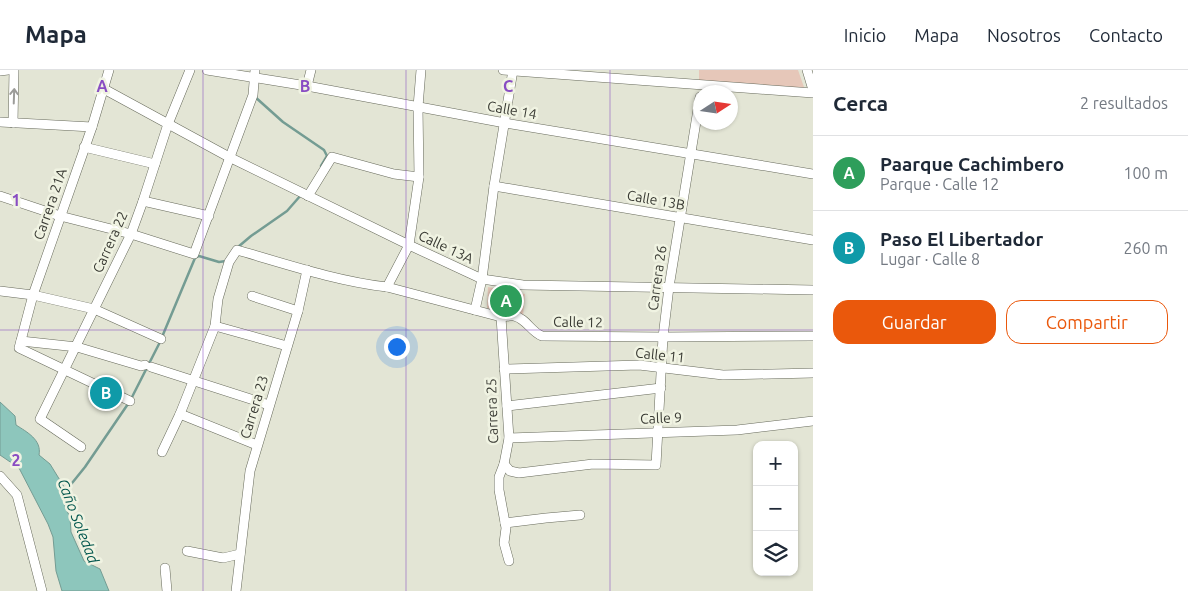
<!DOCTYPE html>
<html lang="es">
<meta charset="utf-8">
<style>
:root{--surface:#fff;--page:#f2f2f3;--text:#1f2937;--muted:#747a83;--line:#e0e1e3;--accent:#ea580c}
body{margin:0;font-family:Ubuntu,sans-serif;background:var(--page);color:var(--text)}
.controls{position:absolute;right:15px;bottom:15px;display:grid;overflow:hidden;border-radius:10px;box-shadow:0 1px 4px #0004}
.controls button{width:45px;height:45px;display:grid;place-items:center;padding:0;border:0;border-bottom:1px solid var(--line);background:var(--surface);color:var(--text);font:25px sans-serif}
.compass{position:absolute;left:693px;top:15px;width:45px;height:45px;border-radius:50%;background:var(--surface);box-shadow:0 1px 4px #0004;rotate:78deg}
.you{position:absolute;left:396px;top:276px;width:18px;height:18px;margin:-12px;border:4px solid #fff;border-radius:50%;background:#1a73e8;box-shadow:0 0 0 8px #1a73e833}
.badge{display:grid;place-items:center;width:32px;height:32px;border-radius:50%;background:var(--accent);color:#fff;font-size:16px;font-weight:700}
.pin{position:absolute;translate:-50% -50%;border:2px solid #fff;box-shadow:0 1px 5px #0006}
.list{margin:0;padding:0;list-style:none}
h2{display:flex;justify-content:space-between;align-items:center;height:65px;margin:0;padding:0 20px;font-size:21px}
h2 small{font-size:16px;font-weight:400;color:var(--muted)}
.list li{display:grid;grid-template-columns:32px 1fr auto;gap:15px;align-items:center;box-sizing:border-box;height:75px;padding:0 20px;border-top:1px solid var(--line)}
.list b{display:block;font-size:19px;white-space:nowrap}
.list p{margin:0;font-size:16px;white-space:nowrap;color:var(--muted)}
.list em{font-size:16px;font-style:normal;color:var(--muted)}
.actions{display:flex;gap:10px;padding:15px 20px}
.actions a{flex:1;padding:11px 0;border:1px solid var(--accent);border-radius:15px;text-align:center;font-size:18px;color:var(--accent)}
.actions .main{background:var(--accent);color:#fff}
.icon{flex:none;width:28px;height:28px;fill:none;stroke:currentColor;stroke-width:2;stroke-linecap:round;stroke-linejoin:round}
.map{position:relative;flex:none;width:813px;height:521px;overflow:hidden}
header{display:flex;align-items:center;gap:30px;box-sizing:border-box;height:70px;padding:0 25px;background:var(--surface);border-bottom:1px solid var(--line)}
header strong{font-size:24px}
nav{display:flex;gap:28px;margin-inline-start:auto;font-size:18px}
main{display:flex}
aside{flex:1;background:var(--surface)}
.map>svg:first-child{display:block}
.green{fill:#e6c7b9}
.water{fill:#8dc6bc;stroke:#749c93}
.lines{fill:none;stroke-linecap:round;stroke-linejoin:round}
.stream{stroke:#749c93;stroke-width:2.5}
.minor-casing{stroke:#676a5b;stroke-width:10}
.minor{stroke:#fff;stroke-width:9}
.oneway{stroke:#9c9c99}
.grid{fill:none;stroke:#894dc3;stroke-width:1;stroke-opacity:0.55}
.labels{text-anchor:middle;stroke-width:5;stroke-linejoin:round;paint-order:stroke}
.street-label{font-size:14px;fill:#393a33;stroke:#f0f3e2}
.water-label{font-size:15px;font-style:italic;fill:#03574e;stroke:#f0f3e2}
.grid-label{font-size:16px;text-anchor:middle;font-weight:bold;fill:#894dc3;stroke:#f0f3e2;stroke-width:5;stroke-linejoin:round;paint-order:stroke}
</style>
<header>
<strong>Mapa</strong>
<nav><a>Inicio</a><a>Mapa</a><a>Nosotros</a><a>Contacto</a></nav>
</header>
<main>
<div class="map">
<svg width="813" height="521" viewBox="0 0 813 521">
<rect width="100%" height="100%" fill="#e3e5d5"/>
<g class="green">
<polygon points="699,0 798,0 805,20 699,12"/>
<polygon points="488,217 525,224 523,246 487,238"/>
</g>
<path class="water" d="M0 332 15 346 16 355C27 362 42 370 39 385L50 394 66 420 65 437 70 447 71 462 84 491 100 499 109 521H62L56 501 53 467 48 454 19 398 0 385Z"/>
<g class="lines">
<g class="stream">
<polyline points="254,26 283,52 324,80 327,86 321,96"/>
<polyline points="238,177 251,166 287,141 301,125"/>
<polyline points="162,267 195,188 199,186 219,192 226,191"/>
<polyline points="64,423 85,397 130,331 160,272"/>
</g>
<g class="minor-casing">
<g id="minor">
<polyline points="109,0 92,57 33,225 19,278 130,331"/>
<polyline points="207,0 307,16 505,53 813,104"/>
<polyline points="503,0 813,23"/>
<polyline points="807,0 813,20"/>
<polyline points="0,1 8,0"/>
<polyline points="307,16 311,0"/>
<polyline points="104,19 229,87 409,175 482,209 523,215 813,220"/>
<polyline points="0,52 92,57"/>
<polyline points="13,53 14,0"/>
<polyline points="84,77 155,94"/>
<polyline points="494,116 813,170"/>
<polyline points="0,126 60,146 131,164 194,184 253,25 255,0"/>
<polyline points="308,126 332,87 394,104 419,107"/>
<polyline points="143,131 209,146"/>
<polyline points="387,217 409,175 419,107 418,37 421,0"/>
<polyline points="0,221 33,225 94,239 161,269"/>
<polyline points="252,226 298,241"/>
<polyline points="475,240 482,209 494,116 513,0"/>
<polyline points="501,247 509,368 504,394 499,407 499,420 506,458 504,473 509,491"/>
<polyline points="215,256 287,276"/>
<polyline points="21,271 77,277 141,296 145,295"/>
<polyline points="151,297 269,335"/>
<polyline points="504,299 639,295 723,305 813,303"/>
<polyline points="507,336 661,318"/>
<polyline points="180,344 257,375"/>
<polyline points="509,368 737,360 813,351"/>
<polyline points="81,377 40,349 131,164 143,131 168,54 190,0"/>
<path d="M162 382 180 344 215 256 218 229 229 192 237 180C286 194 336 211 387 217L501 247C505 247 511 245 514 246 526 248 531 262 542 266L663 267 813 266"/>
<polyline points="504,394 510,401 519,403 593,394 656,395 663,267 669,217 700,27"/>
<polyline points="0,406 17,425 42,521"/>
<polyline points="505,453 546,448 580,445"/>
<polyline points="187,481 223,488 240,484"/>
<polyline points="165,498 167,521"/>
<polyline points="236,521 250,401 298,241 307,200"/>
</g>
</g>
<use href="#minor" class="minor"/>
</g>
<defs><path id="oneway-shaft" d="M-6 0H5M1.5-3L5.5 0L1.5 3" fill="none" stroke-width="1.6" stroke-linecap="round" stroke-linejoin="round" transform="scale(1.25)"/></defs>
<use class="oneway" href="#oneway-shaft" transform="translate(14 26) rotate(-88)"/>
<path class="grid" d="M203 0V521M406 0V521M610 0V521M0 260H813"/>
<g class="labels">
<g class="street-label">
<text transform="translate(512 40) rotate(10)" y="5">Calle 14</text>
<text transform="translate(656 130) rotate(10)" y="5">Calle 13B</text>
<text transform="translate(50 134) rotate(-71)" y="5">Carrera 21A</text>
<text transform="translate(110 172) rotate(-66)" y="5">Carrera 22</text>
<text transform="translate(446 177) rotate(25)" y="5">Calle 13A</text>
<text transform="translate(657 208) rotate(-82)" y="5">Carrera 26</text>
<text transform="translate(578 252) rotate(1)" y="5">Calle 12</text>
<text transform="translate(660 285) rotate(6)" y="5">Calle 11</text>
<text transform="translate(254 337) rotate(-73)" y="5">Carrera 23</text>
<text transform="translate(492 341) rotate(-92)" y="5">Carrera 25</text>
<text transform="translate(661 348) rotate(-2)" y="5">Calle 9</text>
</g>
<g class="water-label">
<text transform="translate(78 451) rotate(69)" y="5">Caño Soledad</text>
</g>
</g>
<g class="grid-label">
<text x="102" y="22">A</text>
<text x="305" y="22">B</text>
<text x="508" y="22">C</text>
<text x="16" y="136">1</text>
<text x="16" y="396">2</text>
</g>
</svg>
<div class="controls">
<button>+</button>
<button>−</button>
<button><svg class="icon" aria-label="layers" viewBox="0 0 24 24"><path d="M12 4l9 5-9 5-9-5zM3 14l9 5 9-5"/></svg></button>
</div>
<svg class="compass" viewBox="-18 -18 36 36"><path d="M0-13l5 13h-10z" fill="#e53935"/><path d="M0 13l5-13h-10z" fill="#747a83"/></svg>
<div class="you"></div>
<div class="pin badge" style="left:506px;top:231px;background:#2e9e5b">A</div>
<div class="pin badge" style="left:106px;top:323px;background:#0f9aa8">B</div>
</div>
<aside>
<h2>Cerca<small>2 resultados</small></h2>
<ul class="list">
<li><span class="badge" style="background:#2e9e5b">A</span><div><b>Paarque Cachimbero</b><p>Parque · Calle 12</p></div><em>100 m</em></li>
<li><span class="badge" style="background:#0f9aa8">B</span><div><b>Paso El Libertador</b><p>Lugar · Calle 8</p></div><em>260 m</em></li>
</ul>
<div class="actions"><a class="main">Guardar</a><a>Compartir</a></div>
</aside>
</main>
